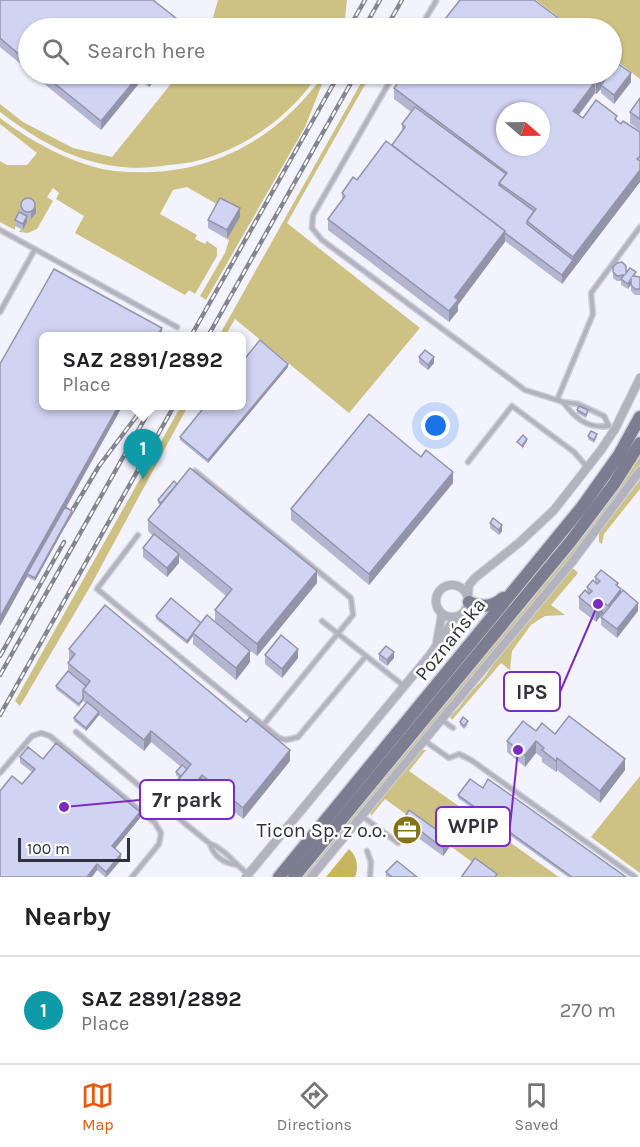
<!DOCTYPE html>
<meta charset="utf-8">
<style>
:root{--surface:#fff;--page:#f6f6f6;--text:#202124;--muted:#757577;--line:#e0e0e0;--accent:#ea580c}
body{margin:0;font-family:Karla,sans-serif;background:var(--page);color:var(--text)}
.compass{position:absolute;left:496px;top:102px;width:54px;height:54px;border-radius:50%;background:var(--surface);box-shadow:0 2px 4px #0004;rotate:110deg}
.scale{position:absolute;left:18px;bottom:15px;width:112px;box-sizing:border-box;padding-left:6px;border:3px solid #31313b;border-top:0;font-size:16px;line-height:21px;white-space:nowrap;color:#31313b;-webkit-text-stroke:4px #fff;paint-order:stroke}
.you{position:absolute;left:436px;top:426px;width:21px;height:21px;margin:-15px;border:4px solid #fff;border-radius:50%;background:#1a73e8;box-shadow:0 0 0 9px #1a73e833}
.badge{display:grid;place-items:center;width:39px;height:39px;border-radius:50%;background:var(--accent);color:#fff;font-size:20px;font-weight:700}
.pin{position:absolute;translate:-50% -50px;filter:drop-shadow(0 2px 3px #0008)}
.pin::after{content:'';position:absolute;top:32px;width:21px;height:18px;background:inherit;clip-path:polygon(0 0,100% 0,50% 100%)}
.popup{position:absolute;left:39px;top:332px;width:207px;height:78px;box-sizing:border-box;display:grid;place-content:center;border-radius:9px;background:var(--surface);filter:drop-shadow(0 2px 4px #0005);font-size:20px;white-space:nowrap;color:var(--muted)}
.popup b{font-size:22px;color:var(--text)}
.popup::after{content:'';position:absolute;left:50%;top:100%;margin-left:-12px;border:12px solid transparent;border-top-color:var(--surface)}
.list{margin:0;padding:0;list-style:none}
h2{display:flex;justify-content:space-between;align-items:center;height:78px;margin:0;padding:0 24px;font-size:26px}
h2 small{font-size:20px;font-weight:400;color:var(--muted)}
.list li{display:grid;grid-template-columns:39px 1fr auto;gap:18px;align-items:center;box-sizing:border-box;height:108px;padding:0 24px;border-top:2px solid var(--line)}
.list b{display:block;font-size:22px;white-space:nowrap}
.list p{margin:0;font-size:20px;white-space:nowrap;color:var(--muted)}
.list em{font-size:20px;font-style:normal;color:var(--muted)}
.icon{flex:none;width:33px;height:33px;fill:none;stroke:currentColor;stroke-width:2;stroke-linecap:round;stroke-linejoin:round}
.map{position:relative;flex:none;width:640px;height:877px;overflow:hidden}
.search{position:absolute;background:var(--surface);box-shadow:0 2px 4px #0004;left:18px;right:18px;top:18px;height:66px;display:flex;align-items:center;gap:15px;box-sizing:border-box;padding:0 21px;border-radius:33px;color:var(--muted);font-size:22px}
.sheet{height:186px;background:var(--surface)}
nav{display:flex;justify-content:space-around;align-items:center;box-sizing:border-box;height:84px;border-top:2px solid var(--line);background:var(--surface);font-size:16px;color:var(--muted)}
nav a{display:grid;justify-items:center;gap:3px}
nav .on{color:var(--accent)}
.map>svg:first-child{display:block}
.green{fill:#cdc183}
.water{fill:#c7b65f}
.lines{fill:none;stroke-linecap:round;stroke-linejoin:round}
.service-casing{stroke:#cfd0da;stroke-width:7}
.minor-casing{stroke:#cfd0da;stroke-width:10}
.primary-casing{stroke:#cfd0da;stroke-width:15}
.service{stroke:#b2b3be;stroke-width:4}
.minor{stroke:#b2b3be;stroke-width:8}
.primary{stroke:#7c7d90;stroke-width:12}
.rail-casing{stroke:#84858f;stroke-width:4.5}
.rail{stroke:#fff;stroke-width:2;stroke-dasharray:7;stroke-linecap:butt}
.wall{fill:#b4b5d1}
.shaded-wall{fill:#9294aa}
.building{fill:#d1d3f3;stroke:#9294aa;stroke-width:1.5;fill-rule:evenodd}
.labels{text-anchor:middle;stroke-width:5;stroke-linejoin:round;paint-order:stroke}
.street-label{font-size:20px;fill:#31313b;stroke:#fff}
.poi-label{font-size:20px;fill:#31313b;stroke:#fff;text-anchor:end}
.leader{fill:none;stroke:#7b2cbf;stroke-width:2}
.callout-dot{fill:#7b2cbf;stroke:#fff;stroke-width:2}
.callout{fill:#fff;stroke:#7b2cbf;stroke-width:2}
.callout-label{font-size:21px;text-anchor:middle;font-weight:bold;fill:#31313b}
</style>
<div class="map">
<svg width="640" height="877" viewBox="0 0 640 877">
<rect width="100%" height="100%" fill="#f2f3fd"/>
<g class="green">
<polygon points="218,0 347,0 344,28 210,28"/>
<polygon points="536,0 640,0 640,79 612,57 612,28 573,28"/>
<path d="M179 74H319C290 115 249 147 200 160 190 163 179 164 168 165 151 168 132 169 114 166 71 160 34 138 0 112V104L23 122 73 148 112 157Z"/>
<path d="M324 74H326L305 127 206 300 200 296 225 253 229 240 227 239 239 217 187 187 173 190 160 214 197 235 195 239 205 244 207 241 217 248V256L195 294 189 290 185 295 75 233 84 216 56 199 59 193 53 188 47 197 53 201 37 229 28 233 19 232 21 229H23L27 222 15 226V230L0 222V161L7 165H27L37 153 0 124V118C30 141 77 167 115 171 201 180 275 144 324 74Z"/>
<polygon points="366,74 371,74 287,223 420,328 349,413 235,319 225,336 219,336"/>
<polygon points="181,406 188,406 90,587 20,706 15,701"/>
<polygon points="640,451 640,465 637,470 572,557 344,833 305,877 299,877"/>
<polygon points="640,480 640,489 604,534 602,544 599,542 599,533"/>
<path d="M570 569H574L578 573 551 605 565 615 545 616 531 625 512 651 510 670 501 663 452 720 450 717 452 713C459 710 461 704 465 699 477 684 486 679 495 660Z"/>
<polygon points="422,750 426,750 409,771 559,877 493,877 385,799 371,816 370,809 379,801"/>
<polygon points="640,776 640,873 591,837"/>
</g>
<path class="water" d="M349 849C357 856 359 867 355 877H326Z"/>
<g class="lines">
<g class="service-casing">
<g id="service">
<polyline points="420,28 436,1"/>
<polyline points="394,74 313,215 312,228 322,240 525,390 557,400"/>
<polyline points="0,230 177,327"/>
<polyline points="0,312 35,249"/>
<polyline points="563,402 557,400 593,314 591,293 640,227"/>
<path d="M563 402 578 404 604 416 609 426C587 429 575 418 563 402Z"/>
<polyline points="468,462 512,406 574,452 587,467"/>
<polyline points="195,471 351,598 353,615 264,724"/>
<polyline points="138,535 97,589 279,738 286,740 298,737 366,656"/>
<polyline points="322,621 404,686"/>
<polyline points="442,720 453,728"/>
<path d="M76 732 150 795 209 843C228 851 233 863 248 874"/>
<polyline points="425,741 449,758 459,754 471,760 635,877"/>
<polyline points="0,773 32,736 41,733 50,736 155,823 161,833 159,844 132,877"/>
<polyline points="362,816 398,843"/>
<path d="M210 844C214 857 223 863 237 865"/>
<polyline points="367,851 371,862 370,877"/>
</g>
</g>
<g class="minor-casing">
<g id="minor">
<circle cx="452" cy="601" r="16"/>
<polyline points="468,595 469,585 475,578 520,542 554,510 601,450 615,429 640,378"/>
<polyline points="437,642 442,614"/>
<polyline points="246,877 430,655 455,618"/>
<polyline points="311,877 572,562 640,471"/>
</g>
</g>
<g class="primary-casing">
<g id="primary">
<path d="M469 602C481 608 493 607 503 598"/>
<polyline points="279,877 582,507 619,455 640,417"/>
<polyline points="294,877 571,541 614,484 640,443"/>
</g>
</g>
<use href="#service" class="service"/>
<use href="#minor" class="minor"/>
<use href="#primary" class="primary"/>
<g class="rail-casing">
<g id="rail">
<polyline points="349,28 365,0"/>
<polyline points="364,28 380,0"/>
<polyline points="386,28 402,0"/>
<polyline points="191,336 339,74"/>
<polyline points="208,336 356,74"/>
<polyline points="63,526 99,466 142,409"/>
<polyline points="0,656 64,542"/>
<polyline points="0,675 152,406"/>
<polyline points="0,715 174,406"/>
</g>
</g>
<use href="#rail" class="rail"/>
</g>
<g class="wall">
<polygon points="0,0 181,28 28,28 28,70 0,47"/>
<polygon points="617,63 631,82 614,104 601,93 601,89 596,94 595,93 579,115 583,118 617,121 621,124 640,132 640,182 562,284 505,241 458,305 458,311 449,322 328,230 328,219 342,200 342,193 357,180 392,145 402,132 402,124 411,112 394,99 394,88"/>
<polygon points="32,74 160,74 149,87 141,81 101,130"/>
<polygon points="640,98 640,131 630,123 630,112"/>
<polygon points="21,203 36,213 31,219 27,219 27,222 23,230 15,226 15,220 20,213"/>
<polygon points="240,217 227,239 208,228 208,220"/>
<polygon points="613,267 636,277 640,277 640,295 635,295 631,291 631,285 628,289 621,285 621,281 617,281 613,278"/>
<polygon points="162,336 44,405 123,405 66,508 72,514 35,581 27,577 0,364"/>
<polygon points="419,357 434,363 428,370 419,363"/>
<polygon points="288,367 208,463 180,440 180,437"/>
<polygon points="577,410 588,413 586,418 577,413"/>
<polygon points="588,436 597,437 594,443 588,439"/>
<polygon points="421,457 453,483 369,585 291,520 291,509"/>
<polygon points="158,500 317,583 257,656 215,621 215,610 226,596 179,557 179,563 167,577 143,557 143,548 153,536 148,531 148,520 160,505 158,503"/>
<polygon points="490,523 502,531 499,535 490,528"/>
<polygon points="595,577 618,587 621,592 638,611 617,638 601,625 601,617 604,614 603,613 596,622 579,609 579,597 587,592 587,587 595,582"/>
<polygon points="156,616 201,623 250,662 236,680 193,644 193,636 187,644 156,619"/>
<polygon points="69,649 290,761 243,819 202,786 179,814 163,801 163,798 179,778 176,775 176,772 181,767 151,742 144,751 99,715 86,731 74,721 74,718 86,703 83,701 79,707 56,689 56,686 68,671 68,663 70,661 69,660"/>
<polygon points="379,654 394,658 387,666 379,660"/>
<polygon points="265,655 298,658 282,678 265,664"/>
<polygon points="460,722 468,724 464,729 460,725"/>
<polygon points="536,731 555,734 625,770 600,803 557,770 556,772 542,762 542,758 536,753 525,767 507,752 507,741"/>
<polygon points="20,757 43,759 140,818 115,849 121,860 107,877 105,877 97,870 92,877 0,877 22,784 32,772 20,763"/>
<polygon points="483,788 626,877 568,877 458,798 458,795"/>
<polygon points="409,810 449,848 443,856 414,835 408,844 398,836 398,828"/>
<polygon points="386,872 417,877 386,877"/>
</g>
<g class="shaded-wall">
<polygon points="181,22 181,28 176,28"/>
<polygon points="617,55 617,67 603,87 603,78 607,74 612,74 612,62"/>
<polygon points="631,73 631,82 614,104 614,95"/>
<polygon points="140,74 141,74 141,81 101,130 101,121"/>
<polygon points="153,74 160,74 149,87 149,78"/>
<polygon points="601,76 601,89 596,94 596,83"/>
<polygon points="595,82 595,93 573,122 573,111"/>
<polygon points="640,170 640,182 562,284 562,275 573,260 573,257"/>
<polygon points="36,207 36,213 31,219 31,213"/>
<polygon points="240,208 240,217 227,239 227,230"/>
<polygon points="27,216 27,222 23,230 23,224"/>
<polygon points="505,231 505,242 458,305 458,311 449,322 449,311 455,297"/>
<polygon points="631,279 631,284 628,289 628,284"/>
<polygon points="162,328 162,336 157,336"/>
<polygon points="434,357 434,363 428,370 428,365"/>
<polygon points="288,364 288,367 208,463 208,460"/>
<polygon points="119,405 123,405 28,575 27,574 27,577 0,626 0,617"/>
<polygon points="527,439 527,441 522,449 522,446"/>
<polygon points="453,472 453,483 369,585 369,574"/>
<polygon points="72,511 72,514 35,581 35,578"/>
<polygon points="502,525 502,531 499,535 499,530"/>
<polygon points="179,554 179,563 167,577 167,568"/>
<polygon points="317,571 317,583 257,656 257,644"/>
<polygon points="618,583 618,593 621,589 621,601 608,617 608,606 616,585"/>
<polygon points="603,602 603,613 596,622 596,611"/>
<polygon points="638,603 638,611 617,638 617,629"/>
<polygon points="193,634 193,636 187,644 187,641"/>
<polygon points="298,649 298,658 282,678 282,669"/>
<polygon points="250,651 250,662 236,680 236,668"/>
<polygon points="394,652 394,658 387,666 387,660"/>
<polygon points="99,712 99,715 86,731 86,728"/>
<polygon points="151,731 151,742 144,751 144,740"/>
<polygon points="536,741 536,753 525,767 525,755"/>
<polygon points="290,750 290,761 243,819 243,808"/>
<polygon points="557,758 557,770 556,772 556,761"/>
<polygon points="625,759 625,770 600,803 600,791"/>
<polygon points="202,775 202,786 179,814 179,811 183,806 183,798"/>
<polygon points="140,812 140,818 112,852 112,846"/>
<polygon points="414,826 414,835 408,844 408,835"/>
<polygon points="449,839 449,848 443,856 443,848"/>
<polygon points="121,854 121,860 106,877 106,872"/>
<polygon points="97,864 97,870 92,877 87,877"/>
</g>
<g class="building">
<polygon points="0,0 153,0 181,22 176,28 28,28 28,62 0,38"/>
<polygon points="460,0 534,0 569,26 572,22 581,28 438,28"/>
<polygon points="612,51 617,55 612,62"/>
<polygon points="617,63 631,73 614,95 601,85 609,74 612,74 612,70"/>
<polygon points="43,74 140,74 101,121"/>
<polygon points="143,74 153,74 149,78"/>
<path d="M405 74H607L603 78 601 76 596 83 595 82 573 111 583 118 596 100 617 116 615 119 621 124 623 121 640 132V156L637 159 640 161V170L573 257 527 221 536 209 499 183 507 173 394 88ZM505 111H541V147H505Z"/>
<polygon points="640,98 640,119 630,112"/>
<polygon points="415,107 506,174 499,183 499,185 534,211 527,221 527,224 573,260 562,275 505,233 505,231 392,145 405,127 402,124"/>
<polygon points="386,141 505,231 455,297 458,300 449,311 328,219 345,196 342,193 353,177 357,180"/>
<circle cx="28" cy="205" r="7"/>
<polygon points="220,198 240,208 227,230 208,220"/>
<polygon points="19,212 27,216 23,224 15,220"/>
<polygon points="622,262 626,266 626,273 630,268 636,272 633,276 640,277 640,289 635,289 631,285 631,279 628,284 621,279 624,275 617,276 613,272 613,267 617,263"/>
<polygon points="54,269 162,328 157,336 44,336 44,405 119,405 0,617 0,364"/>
<polygon points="260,340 288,364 208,460 180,437 206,405 242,405 242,362"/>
<polygon points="425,350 434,357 428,365 419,357"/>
<polygon points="579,406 588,410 586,415 577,410"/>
<polygon points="369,414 421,457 426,450 453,472 369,574 291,509"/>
<polygon points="591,431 597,434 594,440 588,436"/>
<polygon points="523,435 527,439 522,446 517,442"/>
<polygon points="190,468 317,571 257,644 215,610 232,589 148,520"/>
<polygon points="174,481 177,484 161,503 158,500"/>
<polygon points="65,507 72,511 35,578 27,574"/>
<polygon points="493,518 502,525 499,530 490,523"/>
<polygon points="154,534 179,554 167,568 143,548"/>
<polygon points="601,570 618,583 616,585 621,589 608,606 603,602 596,611 579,597 585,590 589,594 592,591 587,587 593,580 597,584 600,581 595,577"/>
<polygon points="623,590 638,603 617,629 601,617"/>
<polygon points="171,598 201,623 187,641 156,616"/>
<polygon points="105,605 246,722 250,717 290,750 243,808 202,775 183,798 171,788 191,764 151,731 144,740 83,690 90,681 68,663 75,654 69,649"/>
<polygon points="207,615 250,651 236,668 193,633"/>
<polygon points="281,635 298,649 282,669 265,655"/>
<polygon points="386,646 394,652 387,660 379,654"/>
<polygon points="68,671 86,686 83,690 83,699 79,704 56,686"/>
<polygon points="87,702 99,712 86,728 74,718"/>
<polygon points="569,716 625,759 600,791 557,758 556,761 542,750 544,748 536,741 525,755 507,741 523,721 536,731 542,723 555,734"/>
<polygon points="463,717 468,721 464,726 460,722"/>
<polygon points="56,743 140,812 112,846 121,854 106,872 97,864 87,877 0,877 0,791 12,776 22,784 35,769 20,757 28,747 43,759"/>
<polygon points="182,765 187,769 171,788 171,797 183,806 179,811 163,798 181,776 176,772"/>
<polygon points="470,779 483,788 488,779 626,877 572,877 458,795"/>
<polygon points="409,810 449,839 443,848 414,826 408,835 398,828"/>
<polygon points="475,858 497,874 495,877 463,877 462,876"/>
<polygon points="397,861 417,877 392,877 386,872"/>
</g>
<defs>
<g id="office-disc" transform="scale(1.5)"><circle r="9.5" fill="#857417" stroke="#fff"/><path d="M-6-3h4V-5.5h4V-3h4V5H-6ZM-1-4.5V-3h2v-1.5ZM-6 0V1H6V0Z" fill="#fff"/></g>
</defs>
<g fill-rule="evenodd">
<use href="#office-disc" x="407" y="830"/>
</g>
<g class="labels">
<g class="street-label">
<text transform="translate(450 639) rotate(-51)" y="7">Poznańska</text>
</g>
<g class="poi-label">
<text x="386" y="837">Ticon Sp. z o.o.</text>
</g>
</g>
<path class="leader" d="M598 604L560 692M64 807L140 800M518 750L510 826"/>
<g class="callout-dot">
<circle cx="598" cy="604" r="6"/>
<circle cx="64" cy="807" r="6"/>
<circle cx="518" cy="750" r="6"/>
</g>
<g class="callout">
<rect x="504" y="672" width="56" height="39" rx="6"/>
<rect x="140" y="780" width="94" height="39" rx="6"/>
<rect x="436" y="807" width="74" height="39" rx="6"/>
</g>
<g class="callout-label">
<text x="532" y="699">IPS</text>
<text x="187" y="807">7r park</text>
<text x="473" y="833">WPIP</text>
</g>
</svg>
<svg class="compass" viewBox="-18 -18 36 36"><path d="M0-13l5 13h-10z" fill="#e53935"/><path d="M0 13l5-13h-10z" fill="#757577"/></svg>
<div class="scale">100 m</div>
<div class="you"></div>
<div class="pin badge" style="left:143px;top:479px;background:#0f9aa8">1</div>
<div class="popup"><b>SAZ 2891/2892</b>Place</div>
<div class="search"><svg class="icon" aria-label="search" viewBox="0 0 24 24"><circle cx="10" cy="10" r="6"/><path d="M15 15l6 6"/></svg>Search here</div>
</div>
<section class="sheet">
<h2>Nearby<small></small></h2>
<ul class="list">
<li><span class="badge" style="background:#0f9aa8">1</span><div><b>SAZ 2891/2892</b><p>Place</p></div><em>270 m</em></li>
</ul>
</section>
<nav>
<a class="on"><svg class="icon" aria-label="map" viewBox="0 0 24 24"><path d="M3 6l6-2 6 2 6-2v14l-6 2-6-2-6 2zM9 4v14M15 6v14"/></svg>Map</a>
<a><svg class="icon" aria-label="directions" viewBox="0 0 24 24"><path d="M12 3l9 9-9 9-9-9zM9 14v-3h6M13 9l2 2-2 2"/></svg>Directions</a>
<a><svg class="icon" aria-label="saved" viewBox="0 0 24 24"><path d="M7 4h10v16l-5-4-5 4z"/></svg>Saved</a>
</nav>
